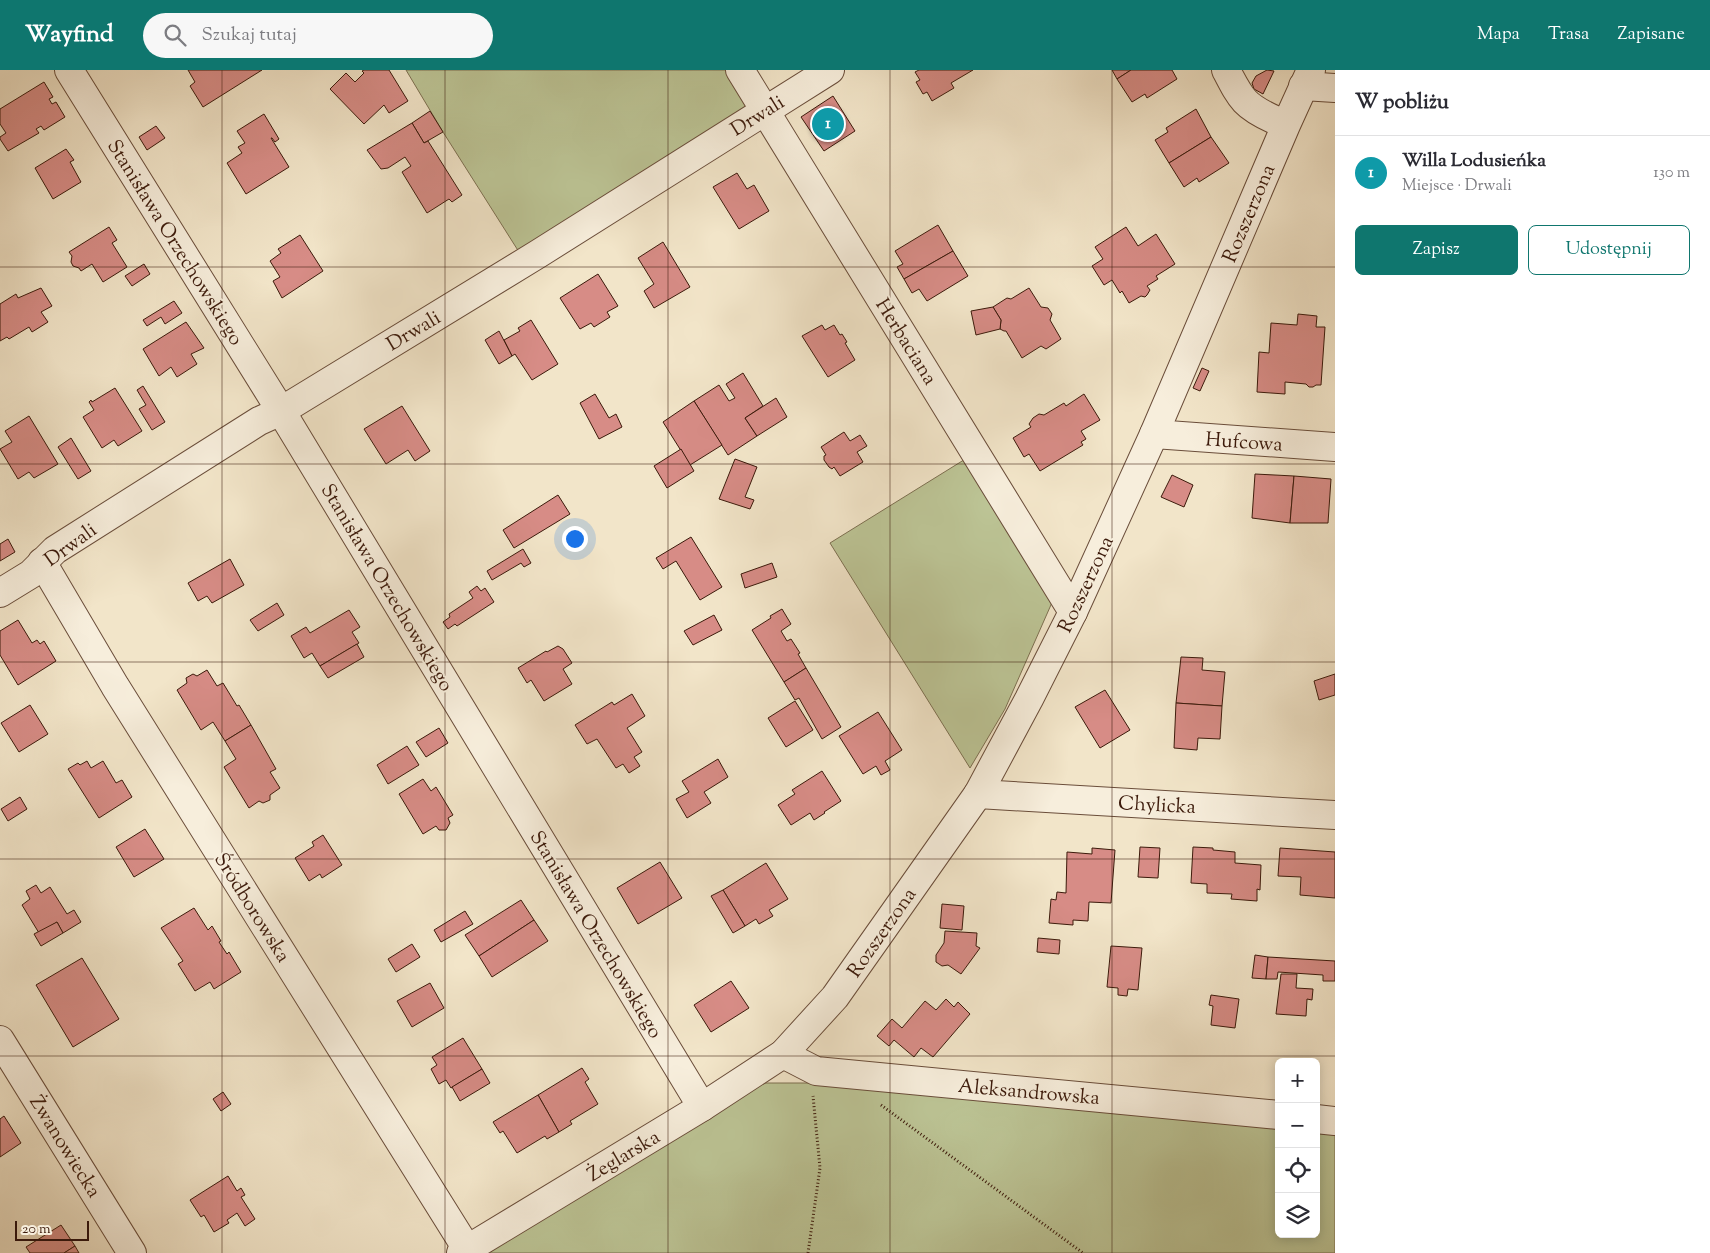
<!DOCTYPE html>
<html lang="pl">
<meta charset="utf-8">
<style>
:root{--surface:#fff;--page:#f7f7f7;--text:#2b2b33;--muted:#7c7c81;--line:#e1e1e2;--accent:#0f766e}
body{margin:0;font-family:"Sorts Mill Goudy",serif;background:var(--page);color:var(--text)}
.controls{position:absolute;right:15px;bottom:15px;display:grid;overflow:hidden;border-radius:8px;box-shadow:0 2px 12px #0003}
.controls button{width:45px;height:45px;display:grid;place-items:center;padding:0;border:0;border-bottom:1px solid var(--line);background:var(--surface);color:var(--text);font:25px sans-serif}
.scale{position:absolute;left:15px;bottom:12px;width:74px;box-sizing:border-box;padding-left:5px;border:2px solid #3c1a0b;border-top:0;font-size:14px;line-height:18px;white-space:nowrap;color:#3c1a0b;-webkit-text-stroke:4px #f7eedc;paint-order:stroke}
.you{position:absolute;left:574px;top:468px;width:18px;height:18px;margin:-12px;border:4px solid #fff;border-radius:50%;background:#1a73e8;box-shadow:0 0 0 8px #1a73e833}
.badge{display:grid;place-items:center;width:32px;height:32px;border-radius:50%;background:var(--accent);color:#fff;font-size:16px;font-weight:700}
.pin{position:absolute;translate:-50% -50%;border:2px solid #fff;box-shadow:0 1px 5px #0006}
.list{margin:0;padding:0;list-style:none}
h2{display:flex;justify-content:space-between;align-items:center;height:65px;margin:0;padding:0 20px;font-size:21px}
h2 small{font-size:16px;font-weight:400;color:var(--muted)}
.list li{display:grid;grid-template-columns:32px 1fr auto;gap:15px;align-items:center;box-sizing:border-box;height:75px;padding:0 20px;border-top:1px solid var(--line)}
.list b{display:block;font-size:19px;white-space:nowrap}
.list p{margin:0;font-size:16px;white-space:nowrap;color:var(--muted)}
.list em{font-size:16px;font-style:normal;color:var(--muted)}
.actions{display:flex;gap:10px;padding:15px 20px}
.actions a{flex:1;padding:11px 0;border:1px solid var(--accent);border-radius:8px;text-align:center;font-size:18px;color:var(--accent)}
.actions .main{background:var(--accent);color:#fff}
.icon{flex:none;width:28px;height:28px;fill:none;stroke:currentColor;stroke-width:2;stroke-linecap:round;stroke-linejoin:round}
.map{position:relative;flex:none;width:1335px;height:1183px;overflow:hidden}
header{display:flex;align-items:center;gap:30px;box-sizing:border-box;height:70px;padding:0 25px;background:var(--accent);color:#fff}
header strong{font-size:24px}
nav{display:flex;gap:28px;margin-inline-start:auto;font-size:18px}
.search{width:350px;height:45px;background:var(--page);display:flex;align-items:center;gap:12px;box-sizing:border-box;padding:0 18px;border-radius:28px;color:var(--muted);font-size:19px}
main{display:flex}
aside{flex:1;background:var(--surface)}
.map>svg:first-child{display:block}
.green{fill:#bcc495;stroke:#7c6f50}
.building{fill:#d78c86;stroke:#3c1a0b}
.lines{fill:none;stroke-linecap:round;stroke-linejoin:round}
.minor-casing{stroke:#6a4d3a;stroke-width:30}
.path{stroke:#3c1a0b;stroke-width:3;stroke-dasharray:1 2.5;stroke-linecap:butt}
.minor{stroke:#f7eedc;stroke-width:28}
.grid{fill:none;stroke:#3c1a0b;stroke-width:1;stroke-opacity:0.55}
.labels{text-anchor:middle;stroke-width:4;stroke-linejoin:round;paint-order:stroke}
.street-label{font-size:20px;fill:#3c1a0b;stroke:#f7eedc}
</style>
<header>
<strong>Wayfind</strong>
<div class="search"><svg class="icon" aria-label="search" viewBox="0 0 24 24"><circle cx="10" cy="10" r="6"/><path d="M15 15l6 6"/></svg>Szukaj tutaj</div>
<nav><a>Mapa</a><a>Trasa</a><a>Zapisane</a></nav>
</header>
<main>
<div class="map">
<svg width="1335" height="1183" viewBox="0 0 1335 1183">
<rect width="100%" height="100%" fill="#f2e5c9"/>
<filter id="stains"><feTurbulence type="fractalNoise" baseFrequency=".004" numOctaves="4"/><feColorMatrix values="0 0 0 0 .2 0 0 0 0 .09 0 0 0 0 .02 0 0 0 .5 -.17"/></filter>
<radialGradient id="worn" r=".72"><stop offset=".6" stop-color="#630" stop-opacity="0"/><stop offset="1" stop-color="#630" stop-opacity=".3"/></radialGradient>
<g class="green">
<polygon points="406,0 732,0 754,35 519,182 443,62"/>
<polygon points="967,388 1054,528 1005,639 970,698 830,473"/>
<polygon points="755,1013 825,1013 1279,1059 1279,1164 1316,1164 1316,1063 1335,1065 1335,1183 485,1183"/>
</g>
<g class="building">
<polygon points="188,0 262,0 203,37 190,16 195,12"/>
<polygon points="364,0 389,0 408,31 389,43 384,35 364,54 330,19 346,3 355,12 364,3 362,1"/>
<polygon points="919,0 973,0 951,13 954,18 932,31 927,22 923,24 916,12 920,10 915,2"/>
<polygon points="1112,0 1131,0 1117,9"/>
<polygon points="1131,0 1172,0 1177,9 1147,28 1145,24 1132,32 1117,9"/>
<polygon points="1267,0 1274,1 1263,24 1254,19 1252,13 1256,6"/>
<polygon points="44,12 53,27 49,29 52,34 56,32 65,47 44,60 41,56 36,59 39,63 8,81 0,69 0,67 6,63 0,54 0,39"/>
<polygon points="833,26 855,61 824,81 801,47"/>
<polygon points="1196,39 1211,67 1169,93 1155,70 1168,62 1166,58"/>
<polygon points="430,41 443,62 424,73 412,53"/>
<polygon points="264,44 279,69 275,72 272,68 271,68 289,97 246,124 227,93 242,83 238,77 245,73 237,61"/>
<polygon points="412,53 424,73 428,71 462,125 452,132 449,129 427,143 402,102 411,96 405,87 388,98 381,99 367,80"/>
<polygon points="156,56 165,68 147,80 139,67"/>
<polygon points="1211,67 1229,93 1199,112 1197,108 1184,117 1169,93"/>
<polygon points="66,79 74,90 70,92 81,112 53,129 35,98"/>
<polygon points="737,103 747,119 754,115 769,141 739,159 713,117"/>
<polygon points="938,155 953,181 904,209 897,197 903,194 895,181"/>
<polygon points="109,157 117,170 112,173 127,197 103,212 92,194 81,201 79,198 73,196 71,192 72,186 69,182"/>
<polygon points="1126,157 1138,176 1156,164 1175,194 1156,206 1158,209 1147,216 1150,220 1147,225 1145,227 1141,226 1129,233 1122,221 1120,223 1112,210 1104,215 1092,196 1103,189 1095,177"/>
<polygon points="300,165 323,201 282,228 273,211 280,207 270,191 281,183 278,179"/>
<polygon points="663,172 690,217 654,238 644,221 654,214 638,188"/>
<polygon points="953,181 968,206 927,231 919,219 912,223 904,209"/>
<polygon points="144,194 150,204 132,216 125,206"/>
<polygon points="598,204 618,236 607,242 610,247 594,257 591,253 580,259 560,228"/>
<polygon points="41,218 52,236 41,242 48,252 32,262 29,257 9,269 7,267 0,271 0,234 16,224 18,228"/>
<polygon points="1029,218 1041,237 1048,238 1052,244 1050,250 1061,269 1046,279 1041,276 1022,288 1006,261 1004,261 1000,259 1001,250 993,237 1007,228 1011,229"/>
<polygon points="174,231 182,243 165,254 161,247 147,256 143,250"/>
<polygon points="993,237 1001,250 1000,259 976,265 971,241"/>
<polygon points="1298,244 1317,246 1316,257 1325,257 1321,315 1316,315 1313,317 1309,317 1306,314 1285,312 1285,324 1257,322 1259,282 1269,283 1271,253 1297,255"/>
<polygon points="531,250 558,294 532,310 515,284 512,286 504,270 520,261 518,258"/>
<polygon points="186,252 204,278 191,284 197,294 177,307 171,297 159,306 143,279"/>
<polygon points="822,255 825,260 834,255 840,265 842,264 847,272 845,273 855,290 828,307 802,266"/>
<polygon points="499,261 512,286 499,294 485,270"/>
<polygon points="1202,298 1209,301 1200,321 1193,318"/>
<polygon points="743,303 763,336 745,348 757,366 728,385 694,331 719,315 729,331 735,328 726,314"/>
<polygon points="143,316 165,352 152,360 139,339 146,335 137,320"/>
<polygon points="115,318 142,361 118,376 114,370 102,378 83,347 94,340 89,332 91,330 92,332"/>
<polygon points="595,324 609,348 616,344 622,357 599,369 580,333"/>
<polygon points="1084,324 1100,350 1081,361 1086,369 1081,372 1083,375 1040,401 1029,384 1024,387 1013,368 1031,357 1029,354 1033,348 1039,344 1044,345 1064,333 1066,336"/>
<polygon points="776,328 787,347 757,366 745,348"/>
<polygon points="694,331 722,375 690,395 663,352"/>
<polygon points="402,336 430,381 415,391 408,380 386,394 364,359"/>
<polygon points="29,346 58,394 34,408 29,402 18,409 0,379 12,372 5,361"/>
<polygon points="844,362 850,371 860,365 867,376 857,382 863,392 840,406 834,397 832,399 829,397 824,390 824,386 826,385 821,377"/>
<polygon points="71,368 91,401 78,409 58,377"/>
<polygon points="681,379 694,401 667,418 654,396"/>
<polygon points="735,389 757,397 745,427 754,430 750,439 719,429"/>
<polygon points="1255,404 1294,406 1290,453 1252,448"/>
<polygon points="1172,405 1193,415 1184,437 1161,427"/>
<polygon points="1294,406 1331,409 1328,453 1290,453"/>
<polygon points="558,425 570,444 514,478 503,460"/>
<polygon points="691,467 722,517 700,530 676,491 663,499 656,488"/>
<polygon points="8,469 15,482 0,491 0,474"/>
<polygon points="523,479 531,493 524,497 521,493 492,510 487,501"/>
<polygon points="230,489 244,515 212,533 207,526 198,531 188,513"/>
<polygon points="772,493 777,507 745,518 741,504"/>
<polygon points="477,516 481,521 485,518 494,532 457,556 455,554 448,559 443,552 450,547 449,544 473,528 469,522"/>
<polygon points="277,533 284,545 258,561 250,550"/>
<polygon points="782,539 791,554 781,561 787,571 791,569 800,583 798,584 806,598 784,612 752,560 771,548 770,546"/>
<polygon points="349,540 360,557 352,562 359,573 320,596 312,583 304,588 291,566 306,557 310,563"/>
<polygon points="714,545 722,560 693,575 684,561"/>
<polygon points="18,550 32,573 37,570 40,574 44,571 56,591 18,615 0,585 0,561"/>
<polygon points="357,574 364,587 328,608 320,596"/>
<polygon points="558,576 563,579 572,593 563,599 572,614 544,631 531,610 527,613 518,598 546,581 547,582"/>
<polygon points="1181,587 1203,588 1202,600 1225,602 1222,636 1176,633"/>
<polygon points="806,598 841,657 822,669 799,628 795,630 784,612"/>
<polygon points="207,600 217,616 223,613 237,636 239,635 251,655 225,671 213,652 201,660 177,620 187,613 186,608 193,604 197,606"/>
<polygon points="1335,604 1335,625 1319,630 1314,611"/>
<polygon points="1105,620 1130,660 1100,678 1075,637"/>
<polygon points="632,624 645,646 627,658 642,682 634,687 640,696 629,703 623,694 616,698 597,669 587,674 575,655 612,632 614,635"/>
<polygon points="795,631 813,660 786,677 768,648"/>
<polygon points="1176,633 1222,636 1220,669 1198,668 1197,680 1174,678"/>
<polygon points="30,635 48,664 19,682 1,653"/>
<polygon points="878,642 902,680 885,691 890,700 881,705 876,696 863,704 839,666"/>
<polygon points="251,655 276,699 270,702 280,718 270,725 270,730 263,733 259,731 249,738 224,697 236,689 225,671"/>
<polygon points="439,658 448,673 426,687 416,672"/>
<polygon points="407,676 419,695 388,714 377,695"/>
<polygon points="718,689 728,707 704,722 711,733 687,748 676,729 689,722 682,711"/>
<polygon points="87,691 91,698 103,691 116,713 122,710 132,727 99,748 68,699 78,693 80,695"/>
<polygon points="822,701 841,731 824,742 825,743 814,750 810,743 791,755 778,735 795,724 792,720"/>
<polygon points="423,709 431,721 436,717 453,745 448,748 450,753 446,760 439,760 436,756 423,764 399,724"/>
<polygon points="20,727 27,739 8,751 1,739"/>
<polygon points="145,759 164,789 134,807 116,777"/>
<polygon points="323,765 342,795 322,808 320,804 309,811 295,788 314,776 312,772"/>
<polygon points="1140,777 1160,778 1158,808 1138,807"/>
<polygon points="1193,777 1213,778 1213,780 1235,782 1235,793 1261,795 1260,820 1257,819 1257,831 1231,829 1232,824 1207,823 1207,814 1191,813"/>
<polygon points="1092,778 1115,780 1111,833 1089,832 1088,851 1073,850 1073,855 1049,853 1051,829 1056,830 1057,822 1066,823 1067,782 1092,784"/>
<polygon points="1280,778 1335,782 1335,828 1300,825 1301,807 1278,806"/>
<polygon points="660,792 682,828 638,854 617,818"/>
<polygon points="766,793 788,829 769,840 773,846 759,854 756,849 745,856 723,820"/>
<polygon points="36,815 41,823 50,817 67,844 74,840 81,852 63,863 57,852 39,863 22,835 30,829 26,821"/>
<polygon points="723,820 745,856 733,863 711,826"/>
<polygon points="521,830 534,850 479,886 465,865"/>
<polygon points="942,834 964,836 962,860 940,858"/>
<polygon points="194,838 208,860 212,856 221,871 219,872 227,884 229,882 241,902 214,919 210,912 195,921 178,894 183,891 161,858"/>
<polygon points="465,841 473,854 441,872 434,860"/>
<polygon points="534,850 548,871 492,907 479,886"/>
<polygon points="57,852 63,863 41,876 34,864"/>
<polygon points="945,861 977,863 976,876 980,878 961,904 948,895 942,896 936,892 936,885 944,873"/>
<polygon points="1038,868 1060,870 1059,884 1037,882"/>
<polygon points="412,874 420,887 396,902 388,889"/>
<polygon points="1111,876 1142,878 1138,920 1128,919 1127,926 1118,925 1118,918 1107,917"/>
<polygon points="1255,885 1268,887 1266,909 1252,908"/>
<polygon points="1268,887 1335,891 1335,911 1323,911 1323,905 1278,902 1277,909 1266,909"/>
<polygon points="82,888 119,949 73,977 36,915"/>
<polygon points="1281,904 1297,904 1296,918 1313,919 1312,930 1307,929 1306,946 1276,944"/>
<polygon points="731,911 749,938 711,962 694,935"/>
<polygon points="430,913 444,938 412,957 397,931"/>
<polygon points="1211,925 1239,929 1235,958 1211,955 1213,936 1209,935"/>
<polygon points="946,929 954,937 958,932 970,944 933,987 921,978 914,987 894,970 889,976 877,966 892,949 902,958 925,931 936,940"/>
<polygon points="463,968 482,999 451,1018 446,1010 439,1014 431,999 437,995 432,987"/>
<polygon points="582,998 589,1009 585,1012 598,1034 570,1051 572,1054 559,1062 538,1025"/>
<polygon points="482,999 490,1013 460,1031 452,1017"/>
<polygon points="223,1022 231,1034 221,1041 213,1029"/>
<polygon points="538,1025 559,1062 547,1069 545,1066 517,1083 503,1061 500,1063 493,1052"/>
<polygon points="4,1046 21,1073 0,1087 0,1049"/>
<polygon points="228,1106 237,1121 241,1118 245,1125 241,1127 255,1149 245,1156 237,1143 227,1150 229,1153 214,1162 204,1145 201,1147 190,1130"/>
<polygon points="61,1155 75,1176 64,1183 30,1183 26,1177"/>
<polygon points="75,1176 79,1183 64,1183"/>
</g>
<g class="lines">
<g class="minor-casing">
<g id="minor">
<polyline points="69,0 281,341 702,1037"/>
<polyline points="740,0 1073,542"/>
<path d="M1226 0C1241 29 1244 36 1275 50"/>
<polyline points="1303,16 1335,18"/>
<polyline points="1154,364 1335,377"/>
<polyline points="42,492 115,616 467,1179"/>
<polyline points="0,523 31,504 55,480 259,351 281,341 538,184 830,0"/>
<polyline points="978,724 1335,745"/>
<polyline points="0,970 132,1183"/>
<polyline points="783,984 816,1001 1279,1045"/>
<polyline points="1316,1049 1335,1051"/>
<polyline points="461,1183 702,1037 783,984 835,927 978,724 1029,629 1073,542 1154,364 1286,55 1311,0"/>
</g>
</g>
<g class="path">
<polyline points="881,1035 1083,1183"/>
<polyline points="808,1183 820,1098 813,1026"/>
</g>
<use href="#minor" class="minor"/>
</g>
<path class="grid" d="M222 0V1183M445 0V1183M668 0V1183M890 0V1183M1112 0V1183M0 197H1335M0 394H1335M0 592H1335M0 789H1335M0 986H1335"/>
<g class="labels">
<g class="street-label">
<text transform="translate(757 45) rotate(-32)" y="7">Drwali</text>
<text transform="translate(1248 143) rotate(-67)" y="7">Rozszerzona</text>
<text transform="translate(176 172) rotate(58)" y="7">Stanisława Orzechowskiego</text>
<text transform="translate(413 260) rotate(-31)" y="7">Drwali</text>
<text transform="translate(907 271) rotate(58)" y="7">Herbaciana</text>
<text transform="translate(1244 371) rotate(4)" y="7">Hufcowa</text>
<text transform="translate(70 474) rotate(-36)" y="7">Drwali</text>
<text transform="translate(1085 514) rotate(-65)" y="7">Rozszerzona</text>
<text transform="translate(388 517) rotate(59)" y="7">Stanisława Orzechowskiego</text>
<text transform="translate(1157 734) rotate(3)" y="7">Chylicka</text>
<text transform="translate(253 837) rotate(58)" y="7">Śródborowska</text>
<text transform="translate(881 862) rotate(-55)" y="7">Rozszerzona</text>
<text transform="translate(597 864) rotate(59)" y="7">Stanisława Orzechowskiego</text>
<text transform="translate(1029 1021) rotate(5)" y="7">Aleksandrowska</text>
<text transform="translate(66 1076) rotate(58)" y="7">Żwanowiecka</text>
<text transform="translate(623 1085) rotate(-31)" y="7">Żeglarska</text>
</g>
</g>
<rect width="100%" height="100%" filter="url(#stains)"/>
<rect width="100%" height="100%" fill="url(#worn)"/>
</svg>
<div class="controls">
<button>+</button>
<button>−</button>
<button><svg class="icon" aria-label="locate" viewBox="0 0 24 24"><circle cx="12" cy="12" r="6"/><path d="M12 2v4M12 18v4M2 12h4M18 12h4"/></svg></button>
<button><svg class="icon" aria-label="layers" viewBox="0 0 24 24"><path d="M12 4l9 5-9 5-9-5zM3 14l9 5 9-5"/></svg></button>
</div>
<div class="scale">20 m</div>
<div class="you"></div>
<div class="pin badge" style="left:828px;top:54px;background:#0f9aa8">1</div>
</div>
<aside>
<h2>W pobliżu<small></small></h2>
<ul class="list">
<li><span class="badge" style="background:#0f9aa8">1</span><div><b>Willa Lodusieńka</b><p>Miejsce · Drwali</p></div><em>130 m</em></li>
</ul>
<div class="actions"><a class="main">Zapisz</a><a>Udostępnij</a></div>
</aside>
</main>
